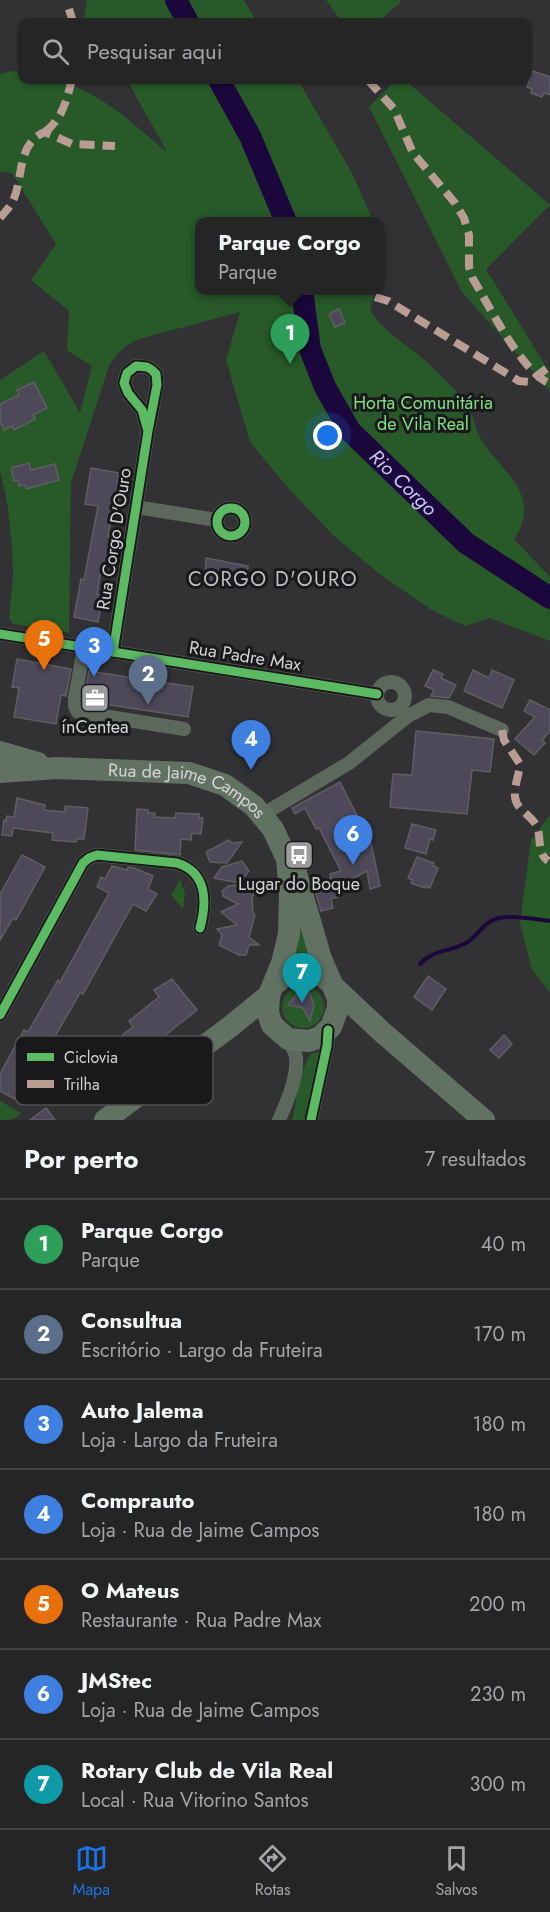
<!DOCTYPE html>
<html lang="pt">
<meta charset="utf-8">
<style>
:root{--surface:#262526;--page:#323132;--text:#f1f3f6;--muted:#a4a5a7;--line:#424243;--accent:#1a73e8}
body{margin:0;font-family:Jost,sans-serif;background:var(--page);color:var(--text)}
.you{position:absolute;left:328px;top:436px;width:21px;height:21px;margin:-15px;border:4px solid #fff;border-radius:50%;background:#1a73e8;box-shadow:0 0 0 9px #1a73e833}
.badge{display:grid;place-items:center;width:39px;height:39px;border-radius:50%;background:var(--accent);color:#fff;font-size:20px;font-weight:700}
.pin{position:absolute;translate:-50% -50px;filter:drop-shadow(0 2px 3px #0008)}
.pin::after{content:'';position:absolute;top:32px;width:21px;height:18px;background:inherit;clip-path:polygon(0 0,100% 0,50% 100%)}
.popup{position:absolute;left:195px;top:217px;width:189px;height:78px;box-sizing:border-box;display:grid;place-content:center;border-radius:12px;background:var(--surface);filter:drop-shadow(0 2px 4px #0005);font-size:20px;white-space:nowrap;color:var(--muted)}
.popup b{font-size:22px;color:var(--text)}
.popup::after{content:'';position:absolute;left:50%;top:100%;margin-left:-12px;border:12px solid transparent;border-top-color:var(--surface)}
.list{margin:0;padding:0;list-style:none}
h2{display:flex;justify-content:space-between;align-items:center;height:78px;margin:0;padding:0 24px;font-size:26px}
h2 small{font-size:20px;font-weight:400;color:var(--muted)}
.list li{display:grid;grid-template-columns:39px 1fr auto;gap:18px;align-items:center;box-sizing:border-box;height:90px;padding:0 24px;border-top:2px solid var(--line)}
.list b{display:block;font-size:22px;white-space:nowrap}
.list p{margin:0;font-size:20px;white-space:nowrap;color:var(--muted)}
.list em{font-size:20px;font-style:normal;color:var(--muted)}
.icon{flex:none;width:33px;height:33px;fill:none;stroke:currentColor;stroke-width:2;stroke-linecap:round;stroke-linejoin:round}
.map{position:relative;flex:none;width:550px;height:1120px;overflow:hidden}
.search{position:absolute;background:var(--surface);box-shadow:0 2px 4px #0004;left:18px;right:18px;top:18px;height:66px;display:flex;align-items:center;gap:15px;box-sizing:border-box;padding:0 21px;border-radius:12px;color:var(--muted);font-size:22px}
.sheet{height:708px;background:var(--surface)}
nav{display:flex;justify-content:space-around;align-items:center;box-sizing:border-box;height:84px;border-top:2px solid var(--line);background:var(--surface);font-size:16px;color:var(--muted)}
nav a{display:grid;justify-items:center;gap:3px}
nav .on{color:var(--accent)}
.map>svg:first-child{display:block}
.green{fill:#275929}
.lines{fill:none;stroke-linecap:round;stroke-linejoin:round}
.stream{stroke:#1b073b;stroke-width:4}
.river{stroke:#1b073b;stroke-width:22}
.building{fill:#4d4959;stroke:#5f5f61;stroke-width:1.5}
.minor{stroke:#5b685b;stroke-width:14}
.primary{stroke:#627262;stroke-width:22}
.quiet{stroke:#b99d93;stroke-width:8;stroke-dasharray:15 8;stroke-linecap:butt}
.cycleway-casing{stroke:#19181a;stroke-width:13}
.cycleway{stroke:#5cba63;stroke-width:9}
.labels{text-anchor:middle;stroke-width:6;stroke-linejoin:round;paint-order:stroke}
.park-label{font-size:18px;fill:#82e083;stroke:#19181a}
.street-label{font-size:18px;fill:#d4d4d6;stroke:#19181a}
.poi-label{font-size:18px;fill:#d4d4d6;stroke:#19181a}
.water-label{font-size:20px;font-style:italic;fill:#ccc5f1;stroke:#19181a}
.neighbourhood-label{font-size:20px;letter-spacing:1.5px;fill:#c0bfc5;stroke:#19181a}
.key{fill:#19181a;stroke:#515052;stroke-width:1.5}
.key-label{font-size:16px;fill:#d4d4d6}
</style>
<div class="map">
<svg width="550" height="1120" viewBox="0 0 550 1120">
<rect width="100%" height="100%" fill="#323133"/>
<g class="green">
<polygon points="87,0 244,0 257,22 83,22"/>
<polygon points="326,0 400,0 401,2 377,22 342,22"/>
<path d="M13 71 22 72V80C33 80 45 78 55 80 99 90 133 124 167 152L127 80H298L353 175 373 221 200 222V290L375 291 370 310C381 329 400 340 417 354 429 363 440 374 450 385 458 393 465 401 470 411 475 422 477 434 484 444 506 474 542 499 514 539L550 577V641L490 618 465 626 430 609 377 572 333 535 290 490 250 442 226 360 240 312 139 339 127 345 117 354 109 366 71 483 69 633 13 624 9 619 13 575 12 546 7 502 0 471V380L44 351 80 413 92 366 67 350 69 311 31 280 56 244 12 173 0 172V74Z"/>
<polygon points="396,80 405,80 550,205 486,269 550,373 550,391 462,292 369,107"/>
<polygon points="550,815 550,993 532,970 520,923 531,840"/>
<polygon points="180,879 185,894 183,909 171,895"/>
<polygon points="297,892 314,959 303,959 289,963"/>
<circle cx="303" cy="1007" r="21"/>
<path d="M321 1052 303 1120H292C298 1097 298 1074 311 1053Z"/>
<path d="M0 1101 21 1113C17 1120 9 1120 0 1120Z"/>
</g>
<g class="lines">
<path class="stream" d="M420 964C432 950 450 952 466 943 479 936 483 921 499 918 515 915 534 919 550 921"/>
<g class="river">
<polyline points="176,0 188,22"/>
<polyline points="219,80 250,136 286,222"/>
<path id="s1" d="M302 290 310 349 325 387 350 431 466 543 550 598"/>
</g>
</g>
<g class="building">
<polygon points="533,71 550,77 550,95 544,93 542,97 531,93 532,89 527,87"/>
<polygon points="339,309 345,323 335,327 329,314"/>
<polygon points="34,382 47,408 33,415 35,419 14,430 12,426 4,430 0,421 0,404 19,395 17,390"/>
<polygon points="29,463 31,470 55,464 59,480 26,489 25,485 19,486 18,480 14,481 11,468"/>
<polygon points="91,468 119,473 117,484 121,485 117,509 113,509 108,536 114,537 108,566 102,565 97,594 103,595 98,622 74,617 81,579 84,580 98,506 85,504"/>
<polygon points="206,558 248,566 246,578 244,577 243,581 216,577 215,582 205,580"/>
<polygon points="17,659 71,669 66,696 61,695 56,724 14,717 19,688 12,687"/>
<polygon points="433,670 443,674 441,678 456,685 449,698 431,696 434,690 425,686"/>
<polygon points="473,670 489,678 492,670 514,680 502,708 464,691"/>
<polygon points="89,671 193,687 188,717 84,701"/>
<polygon points="530,700 550,710 550,731 542,740 545,743 534,755 515,739 535,717 524,711"/>
<polygon points="416,731 494,739 490,772 472,770 467,814 390,807 393,774 412,775"/>
<polygon points="340,782 371,843 380,886 370,889 367,871 338,886 341,896 331,899 333,908 321,911 313,883 331,878 330,874 341,871 319,828 316,829 305,808 295,814 292,808"/>
<polygon points="17,798 45,805 44,810 65,812 65,806 88,808 84,839 77,839 76,842 52,840 53,833 13,828 12,836 2,835 4,820 6,821 7,816 14,817"/>
<polygon points="137,809 148,810 148,813 155,813 154,817 175,818 176,813 199,814 199,818 203,818 201,834 192,833 191,840 181,839 180,855 135,850"/>
<polygon points="412,824 436,830 433,840 430,839 426,854 405,848"/>
<polygon points="229,840 232,843 242,842 227,863 210,862 206,852"/>
<polygon points="22,855 45,867 16,920 13,918 0,940 0,894"/>
<polygon points="417,857 434,863 433,866 438,868 430,888 426,886 425,888 411,883 413,880 408,878"/>
<polygon points="242,861 249,871 239,883 214,878 222,867"/>
<polygon points="112,866 127,870 128,867 134,868 153,876 148,889 157,894 146,911 133,904 83,994 80,993 50,1045 47,1043 15,1099 0,1091 0,1074 24,1030 28,1032 58,980 60,982 109,893 97,887 101,877 105,879"/>
<polygon points="250,884 251,888 254,890 254,895 252,897 253,913 255,915 249,937 259,945 249,945 246,955 239,955 219,945 222,935 217,929 237,925 221,912 238,904 223,896 222,891 228,886"/>
<polygon points="428,976 446,989 432,1010 414,997"/>
<polygon points="172,979 197,1010 149,1048 120,1068 105,1048 133,1027 129,1021 159,997 154,990"/>
<polygon points="298,993 310,994 314,1005 310,1021 303,1008 288,1005"/>
<polygon points="504,1035 512,1044 499,1058 490,1050"/>
<polygon points="91,1061 103,1078 100,1080 102,1082 81,1098 66,1080"/>
<polygon points="46,1108 55,1120 30,1120"/>
</g>
<g class="lines">
<g class="minor">
<polyline points="136,507 217,520"/>
<circle cx="231" cy="522" r="14"/>
<polyline points="0,634 377,694"/>
<polyline points="84,648 75,698 75,706 78,712 184,729"/>
<polyline points="113,652 148,431 157,385 156,374 152,370 147,367 136,366 127,373 124,383 128,393 142,410 148,431"/>
<circle cx="391" cy="696" r="14"/>
<polyline points="262,815 349,763 408,716 429,705 448,707 502,730"/>
<path d="M0 1015 83 863 89 858 97 855 177 863C207 872 207 902 200 928"/>
<path d="M279 1120C287 1102 298 1077 296 1057 295 1051 291 1045 288 1039"/>
<polyline points="311,1120 327,1046 328,1030"/>
</g>
<g class="primary">
<polyline points="0,752 38,763"/>
<path id="s2" d="M0 772 57 768 189 773 225 785 254 806 273 829 287 859 296 873 321 959 338 998V1008L331 1027 320 1037 309 1041 288 1039 272 1025 268 1013 269 995 282 963 289 934 290 894 287 859"/>
<path d="M276 983C292 968 311 966 329 981"/>
<polyline points="333,986 382,1032 484,1120"/>
<polyline points="105,1120 231,1026 269,995"/>
</g>
<g class="quiet">
<polyline points="69,9 73,22"/>
<path d="M368 80 394 109 413 153 455 203 464 218 469 235V267L473 279C490 307 521 371 550 384"/>
<path d="M45 132C63 118 66 101 72 80"/>
<path d="M0 218C4 213 9 208 12 203 24 180 16 143 45 132L72 144 115 146"/>
<polyline points="375,297 388,301 519,381 529,382 550,366"/>
<path d="M502 730 504 740 520 764C519 775 514 786 515 797 516 810 532 815 537 827 542 839 536 852 548 861"/>
</g>
<g class="cycleway-casing">
<g id="cycleway">
<circle cx="231" cy="522" r="14"/>
<polyline points="0,634 377,694"/>
<polyline points="113,652 148,431 157,385 156,374 152,370 147,367 136,366 127,373 124,383 128,393 142,410 148,431"/>
<path d="M0 1015 83 863 89 858 97 855 177 863C207 872 207 902 200 928"/>
<polyline points="311,1120 327,1046 328,1030"/>
</g>
</g>
<use href="#cycleway" class="cycleway"/>
</g>
<defs>
<g id="office-square" transform="scale(1.5)"><rect x="-9" y="-9" width="18" height="18" rx="4" fill="#9b9b9d" stroke="#19181a"/><path d="M-6-3h4V-5.5h4V-3h4V5H-6ZM-1-4.5V-3h2v-1.5ZM-6 0V1H6V0Z" fill="#fff"/></g>
<g id="bus-square" transform="scale(1.5)"><rect x="-9" y="-9" width="18" height="18" rx="4" fill="#9b9b9d" stroke="#19181a"/><path d="M-5-6H5V4H4V6H2V4H-2V6H-4V4H-5ZM-3.5-4V0h7V-4ZM-3.5 1.2v1.5H-2V1.2ZM2 1.2v1.5H3.5V1.2Z" fill="#fff"/></g>
</defs>
<g fill-rule="evenodd">
<use href="#office-square" x="95" y="698"/>
<use href="#bus-square" x="299" y="855"/>
</g>
<g class="labels">
<g class="park-label">
<text x="423" y="409">Horta Comunitária<tspan x="423" dy="21">de Vila Real</tspan></text>
</g>
<g class="street-label">
<text transform="translate(114 539) rotate(-81)" y="6">Rua Corgo D'Ouro</text>
<text transform="translate(245 656) rotate(9)" y="6">Rua Padre Max</text>
<text dy="6" stroke="none"><textPath href="#s2" startOffset="192">Rua de Jaime Campos</textPath></text>
</g>
<g class="poi-label">
<text x="95" y="733">ínCentea</text>
<text x="299" y="890">Lugar do Boque</text>
</g>
<g class="water-label">
<text dy="7" stroke="none"><textPath href="#s1" startOffset="225">Rio Corgo</textPath></text>
</g>
<g class="neighbourhood-label">
<text x="273" y="586">CORGO D'OURO</text>
</g>
</g>
<rect x="15" y="1036" width="198" height="69" rx="9" class="key"/>
<rect x="27" y="1053" width="27" height="8" fill="#5cba63"/>
<rect x="27" y="1080" width="27" height="8" fill="#b99d93"/>
<g class="key-label">
<text x="64" y="1063">Ciclovia</text>
<text x="64" y="1090">Trilha</text>
</g>
</svg>
<div class="you"></div>
<div class="pin badge" style="left:290px;top:364px;background:#2e9e5b">1</div>
<div class="popup"><b>Parque Corgo</b>Parque</div>
<div class="pin badge" style="left:148px;top:705px;background:#5c6f8a">2</div>
<div class="pin badge" style="left:94px;top:677px;background:#3f7fe0">3</div>
<div class="pin badge" style="left:251px;top:770px;background:#3f7fe0">4</div>
<div class="pin badge" style="left:44px;top:670px;background:#e8710a">5</div>
<div class="pin badge" style="left:353px;top:865px;background:#3f7fe0">6</div>
<div class="pin badge" style="left:302px;top:1003px;background:#0f9aa8">7</div>
<div class="search"><svg class="icon" aria-label="search" viewBox="0 0 24 24"><circle cx="10" cy="10" r="6"/><path d="M15 15l6 6"/></svg>Pesquisar aqui</div>
</div>
<section class="sheet">
<h2>Por perto<small>7 resultados</small></h2>
<ul class="list">
<li><span class="badge" style="background:#2e9e5b">1</span><div><b>Parque Corgo</b><p>Parque</p></div><em>40 m</em></li>
<li><span class="badge" style="background:#5c6f8a">2</span><div><b>Consultua</b><p>Escritório · Largo da Fruteira</p></div><em>170 m</em></li>
<li><span class="badge" style="background:#3f7fe0">3</span><div><b>Auto Jalema</b><p>Loja · Largo da Fruteira</p></div><em>180 m</em></li>
<li><span class="badge" style="background:#3f7fe0">4</span><div><b>Comprauto</b><p>Loja · Rua de Jaime Campos</p></div><em>180 m</em></li>
<li><span class="badge" style="background:#e8710a">5</span><div><b>O Mateus</b><p>Restaurante · Rua Padre Max</p></div><em>200 m</em></li>
<li><span class="badge" style="background:#3f7fe0">6</span><div><b>JMStec</b><p>Loja · Rua de Jaime Campos</p></div><em>230 m</em></li>
<li><span class="badge" style="background:#0f9aa8">7</span><div><b>Rotary Club de Vila Real</b><p>Local · Rua Vitorino Santos</p></div><em>300 m</em></li>
</ul>
</section>
<nav>
<a class="on"><svg class="icon" aria-label="map" viewBox="0 0 24 24"><path d="M3 6l6-2 6 2 6-2v14l-6 2-6-2-6 2zM9 4v14M15 6v14"/></svg>Mapa</a>
<a><svg class="icon" aria-label="directions" viewBox="0 0 24 24"><path d="M12 3l9 9-9 9-9-9zM9 14v-3h6M13 9l2 2-2 2"/></svg>Rotas</a>
<a><svg class="icon" aria-label="saved" viewBox="0 0 24 24"><path d="M7 4h10v16l-5-4-5 4z"/></svg>Salvos</a>
</nav>
